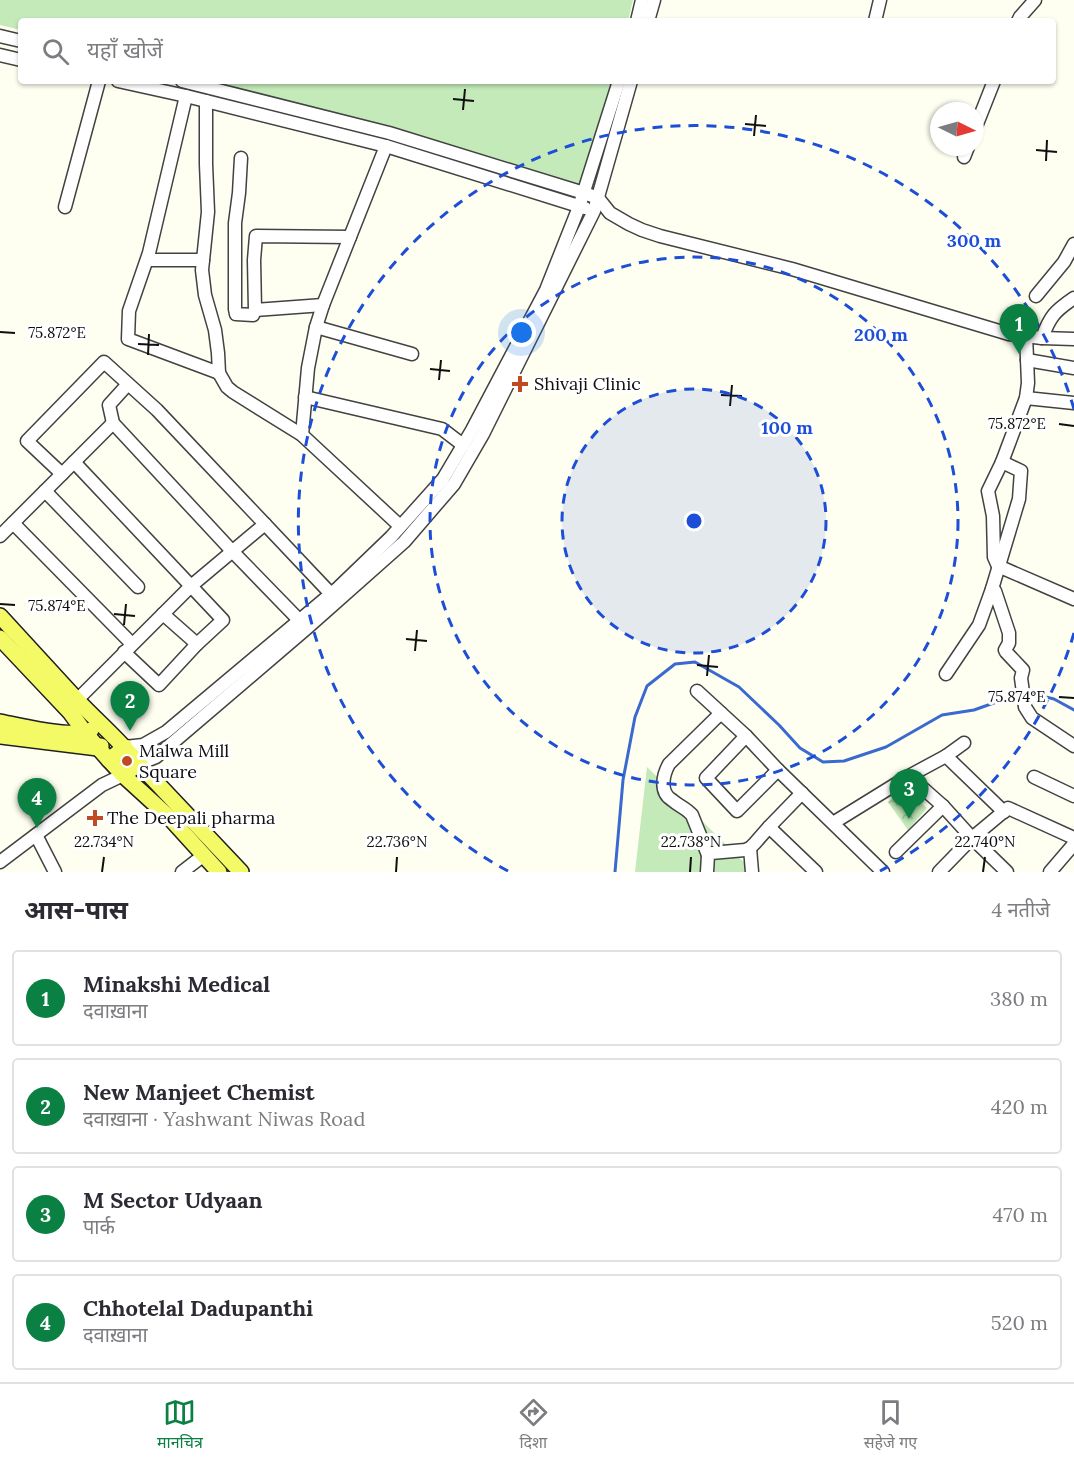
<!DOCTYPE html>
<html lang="hi">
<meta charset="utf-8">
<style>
:root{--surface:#fff;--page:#f2f2f3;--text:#2b2b33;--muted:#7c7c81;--line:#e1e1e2;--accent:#0b8043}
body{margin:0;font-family:Lora,"Noto Sans Devanagari",serif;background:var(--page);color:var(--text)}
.compass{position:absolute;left:930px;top:102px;width:54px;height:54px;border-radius:50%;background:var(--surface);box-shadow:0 2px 4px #0004;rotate:95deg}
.you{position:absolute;left:522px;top:333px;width:21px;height:21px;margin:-15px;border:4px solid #fff;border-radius:50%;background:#1a73e8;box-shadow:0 0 0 9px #1a73e833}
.badge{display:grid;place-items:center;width:39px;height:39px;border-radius:50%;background:var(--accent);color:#fff;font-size:20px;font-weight:700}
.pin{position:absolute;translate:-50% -50px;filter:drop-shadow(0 2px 3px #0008)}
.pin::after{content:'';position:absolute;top:32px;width:21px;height:18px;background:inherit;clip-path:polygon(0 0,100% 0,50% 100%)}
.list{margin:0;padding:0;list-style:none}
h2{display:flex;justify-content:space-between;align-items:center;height:78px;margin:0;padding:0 24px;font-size:26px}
h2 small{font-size:20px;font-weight:400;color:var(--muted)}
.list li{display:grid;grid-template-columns:39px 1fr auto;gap:18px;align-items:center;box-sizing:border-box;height:96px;margin:0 12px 12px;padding:0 12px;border:2px solid var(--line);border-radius:6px}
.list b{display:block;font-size:22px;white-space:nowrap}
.list p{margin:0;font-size:20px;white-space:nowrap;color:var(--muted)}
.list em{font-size:20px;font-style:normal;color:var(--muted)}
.icon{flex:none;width:33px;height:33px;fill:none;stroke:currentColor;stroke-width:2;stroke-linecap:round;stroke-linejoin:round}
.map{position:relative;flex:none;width:1074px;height:872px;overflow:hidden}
.search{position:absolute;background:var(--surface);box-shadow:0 2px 4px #0004;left:18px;right:18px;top:18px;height:66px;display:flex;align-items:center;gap:15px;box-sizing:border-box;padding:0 21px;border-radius:6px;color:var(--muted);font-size:22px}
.sheet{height:510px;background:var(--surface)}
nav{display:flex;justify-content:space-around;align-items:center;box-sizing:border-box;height:84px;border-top:2px solid var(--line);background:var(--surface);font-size:16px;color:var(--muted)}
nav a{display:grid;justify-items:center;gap:3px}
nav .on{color:var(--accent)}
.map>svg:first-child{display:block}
.grass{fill:#c4eab9}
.park{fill:url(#park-crowns)}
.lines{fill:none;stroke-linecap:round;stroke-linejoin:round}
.stream{stroke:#3a69cf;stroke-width:3}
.minor-casing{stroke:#424242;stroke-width:15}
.major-casing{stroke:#202020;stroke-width:18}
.minor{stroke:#fff;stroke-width:12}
.major{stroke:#f3fa66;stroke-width:15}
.ticks{fill:none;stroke:#0f0f0f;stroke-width:2}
.ring{fill:none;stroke:#1d4ed8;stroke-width:3;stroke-dasharray:10 8}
.poi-dot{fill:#c14a24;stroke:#fff;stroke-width:2}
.labels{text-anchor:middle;stroke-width:6;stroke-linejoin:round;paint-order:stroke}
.poi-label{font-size:18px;fill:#0f0f0f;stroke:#fff;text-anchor:start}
.ticks-label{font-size:15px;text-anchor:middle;fill:#0f0f0f;stroke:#fff;stroke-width:6;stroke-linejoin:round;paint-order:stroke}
.centre{fill:#1d4ed8;stroke:#fff;stroke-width:3}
.ring-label{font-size:18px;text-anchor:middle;font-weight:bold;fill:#1d4ed8;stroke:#fff;stroke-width:6;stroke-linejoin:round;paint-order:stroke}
</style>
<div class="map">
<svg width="1074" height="872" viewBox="0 0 1074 872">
<defs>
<pattern id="park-crowns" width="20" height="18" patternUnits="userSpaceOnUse" patternTransform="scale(1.5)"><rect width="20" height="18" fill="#c4eab9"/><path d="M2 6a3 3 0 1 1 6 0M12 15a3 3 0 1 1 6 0" fill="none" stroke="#a7c89e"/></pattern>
</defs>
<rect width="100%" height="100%" fill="#fefff0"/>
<g class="grass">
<polygon points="0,0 633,0 628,21 21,21 21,30 0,25"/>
<polygon points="205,81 612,81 586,186"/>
<polygon points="647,767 754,872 635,872"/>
</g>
<polygon class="park" points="903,787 927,808 908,830 888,802"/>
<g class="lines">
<g class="stream">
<polyline points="1026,692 1054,699 1074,710"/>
<polyline points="615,872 623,780 635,717 647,686 675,664 695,662 739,687 779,725 800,748 823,762 844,761 886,747 942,715 974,710 1019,694"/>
</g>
<g class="minor-casing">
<g id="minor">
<polyline points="637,21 642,0"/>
<polyline points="648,21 654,0"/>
<polyline points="875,21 880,0"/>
<polyline points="1018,21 1020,17 1035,0"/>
<polyline points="0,36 21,41"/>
<polyline points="0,55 21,60"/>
<polyline points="118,81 186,96 386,146 585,208"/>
<polyline points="182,81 389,133 584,193 598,198 610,213 629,224 642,230 660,236 792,269 1009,334 1042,338 1074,339"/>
<polyline points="186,96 149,253 129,311 128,339 219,373"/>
<polyline points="206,101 206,164 208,212 202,270 205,295 215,330 218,353 219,373 227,387 233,392 302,435 400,526"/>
<polyline points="975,129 994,81"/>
<polyline points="964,157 968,147"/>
<polyline points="241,158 239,193 235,223 235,309 236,314 253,315 255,310"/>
<polyline points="65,207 99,81"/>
<polyline points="147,260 203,260"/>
<polyline points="1036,296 1064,262 1074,244"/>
<polyline points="323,305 255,310 254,260 256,236 350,237"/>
<polyline points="316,327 412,354"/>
<polyline points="1026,335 1028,383 1026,398 1002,462 988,491 993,516 994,557 998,566 1074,599"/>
<path d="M1042 338C1050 316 1055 311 1074 298"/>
<polyline points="1027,360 1074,368"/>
<polyline points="128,384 109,405 113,423 232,551 300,621"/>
<polyline points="305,397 442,429 463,445"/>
<polyline points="1026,398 1074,403"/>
<polyline points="302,435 308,368 316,327 323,305 386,146"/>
<polyline points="74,462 223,620 197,644 159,685 124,652"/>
<polyline points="62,474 27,441 104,362 157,410 331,594"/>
<polyline points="45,491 138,587"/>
<polyline points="13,523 132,644"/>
<polyline points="0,536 113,423"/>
<polyline points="992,589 995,591 1009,633 1009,643 1005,650 1006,652 1023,670 1021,678 1025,707 1032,718 1074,746"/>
<polyline points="163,614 197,644"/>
<polyline points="946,674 979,625 992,589 1019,499 1021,471 1002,462"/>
<polyline points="697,691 746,736 778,770 883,872"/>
<polyline points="77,700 191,586 265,524"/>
<polyline points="746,736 706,778 737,811 778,770"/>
<polyline points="125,747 143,745 166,732 338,588 391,537 443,479 472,430 546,290 579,207 619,81"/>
<polyline points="946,756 1004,812"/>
<polyline points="139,764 156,757 307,628 404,542 454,484 483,434 594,211 631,81"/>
<polyline points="909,776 943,806 972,838 1007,872"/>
<polyline points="1034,777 1074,796"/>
<polyline points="833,823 909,776 946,756 964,743"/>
<polyline points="769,827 816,872"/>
<polyline points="36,835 55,872"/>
<polyline points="750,848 752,872"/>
<polyline points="896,852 943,806"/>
<path d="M708 855 692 815C686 808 679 806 672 800 659 792 663 775 669 764L721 713"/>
<polyline points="0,862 102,785 123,775"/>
<polyline points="182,872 204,855"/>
<polyline points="707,872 708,855 711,853 745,850 750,848 755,843 769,827 802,793"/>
<polyline points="939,872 972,838 1008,808 1074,838"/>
<polyline points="1050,872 1074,844"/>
</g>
</g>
<g class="major-casing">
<g id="major">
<path d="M0 616C26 644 52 673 78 701 98 722 120 741 139 764L123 775 109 760 125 747"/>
<polyline points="0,638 70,712 86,734 109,760"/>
<path d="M0 722C20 726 75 740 91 730"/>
<polyline points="0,736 98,748 101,746"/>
<polyline points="139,764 241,872"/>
<polyline points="123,775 169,817 219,872"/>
</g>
</g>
<use href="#minor" class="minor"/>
<use href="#major" class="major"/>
</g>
<path class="ticks" d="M453 99 474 101M463 110 465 89M745 124 766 126M754 136 756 115M1036 150 1057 152M1046 161 1047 140M0 332 15 333M138 344 159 345M148 355 149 334M430 369 450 371M439 380 441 360M721 395 742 396M730 406 732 385M1059 424 1074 426M0 604 15 605M114 614 135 616M124 625 126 604M406 639 427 641M415 651 417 630M697 665 718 667M707 676 709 655M1059 697 1074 698M102 872 104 857M396 872 397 857M690 872 691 857M983 872 985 857"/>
<circle cx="694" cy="521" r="132" fill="#1d4ed8" fill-opacity=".12"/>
<g class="ring">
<circle cx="694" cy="521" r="132"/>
<circle cx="694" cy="521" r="264"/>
<path d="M1074 633A396 396 0 0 1 880 871M508 871A396 396 0 1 1 1074 409"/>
</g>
<g class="poi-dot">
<path d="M517 375h6v6h6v6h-6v6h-6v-6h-6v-6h6z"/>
<circle cx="127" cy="761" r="6"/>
<path d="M92 809h6v6h6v6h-6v6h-6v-6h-6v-6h6z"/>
</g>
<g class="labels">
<g class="poi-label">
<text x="534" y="390">Shivaji Clinic</text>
<text x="139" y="757">Malwa Mill<tspan x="139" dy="21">Square</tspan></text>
<text x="107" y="824">The Deepali pharma</text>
</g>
</g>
<g class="ticks-label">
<text x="57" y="338">75.872°E</text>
<text x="1017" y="429">75.872°E</text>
<text x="57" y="611">75.874°E</text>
<text x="1017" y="702">75.874°E</text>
<text x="104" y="847">22.734°N</text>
<text x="397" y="847">22.736°N</text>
<text x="691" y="847">22.738°N</text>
<text x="985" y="847">22.740°N</text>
</g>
<circle cx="694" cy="521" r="9" class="centre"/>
<g class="ring-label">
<text x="974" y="247">300 m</text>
<text x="881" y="341">200 m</text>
<text x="787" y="434">100 m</text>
</g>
</svg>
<svg class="compass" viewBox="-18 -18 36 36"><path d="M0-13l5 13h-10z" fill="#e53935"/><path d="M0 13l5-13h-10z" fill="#7c7c81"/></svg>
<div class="you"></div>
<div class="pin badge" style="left:1019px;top:354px">1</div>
<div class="pin badge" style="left:130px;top:731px">2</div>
<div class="pin badge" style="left:909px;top:819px">3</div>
<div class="pin badge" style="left:37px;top:828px">4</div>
<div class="search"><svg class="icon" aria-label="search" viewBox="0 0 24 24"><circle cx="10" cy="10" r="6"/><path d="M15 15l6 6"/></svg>यहाँ खोजें</div>
</div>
<section class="sheet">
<h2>आस-पास<small>4 नतीजे</small></h2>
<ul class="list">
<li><span class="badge">1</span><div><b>Minakshi Medical</b><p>दवाख़ाना</p></div><em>380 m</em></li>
<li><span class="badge">2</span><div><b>New Manjeet Chemist</b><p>दवाख़ाना · Yashwant Niwas Road</p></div><em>420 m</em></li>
<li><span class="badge">3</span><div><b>M Sector Udyaan</b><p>पार्क</p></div><em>470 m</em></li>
<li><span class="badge">4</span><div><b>Chhotelal Dadupanthi</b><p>दवाख़ाना</p></div><em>520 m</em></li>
</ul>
</section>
<nav>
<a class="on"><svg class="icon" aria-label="map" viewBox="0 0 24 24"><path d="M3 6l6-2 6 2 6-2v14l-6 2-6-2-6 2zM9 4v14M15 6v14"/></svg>मानचित्र</a>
<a><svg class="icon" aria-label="directions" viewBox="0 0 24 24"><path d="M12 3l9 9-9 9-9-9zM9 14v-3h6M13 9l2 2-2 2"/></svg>दिशा</a>
<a><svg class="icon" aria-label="saved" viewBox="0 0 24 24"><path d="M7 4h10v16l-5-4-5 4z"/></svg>सहेजे गए</a>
</nav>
